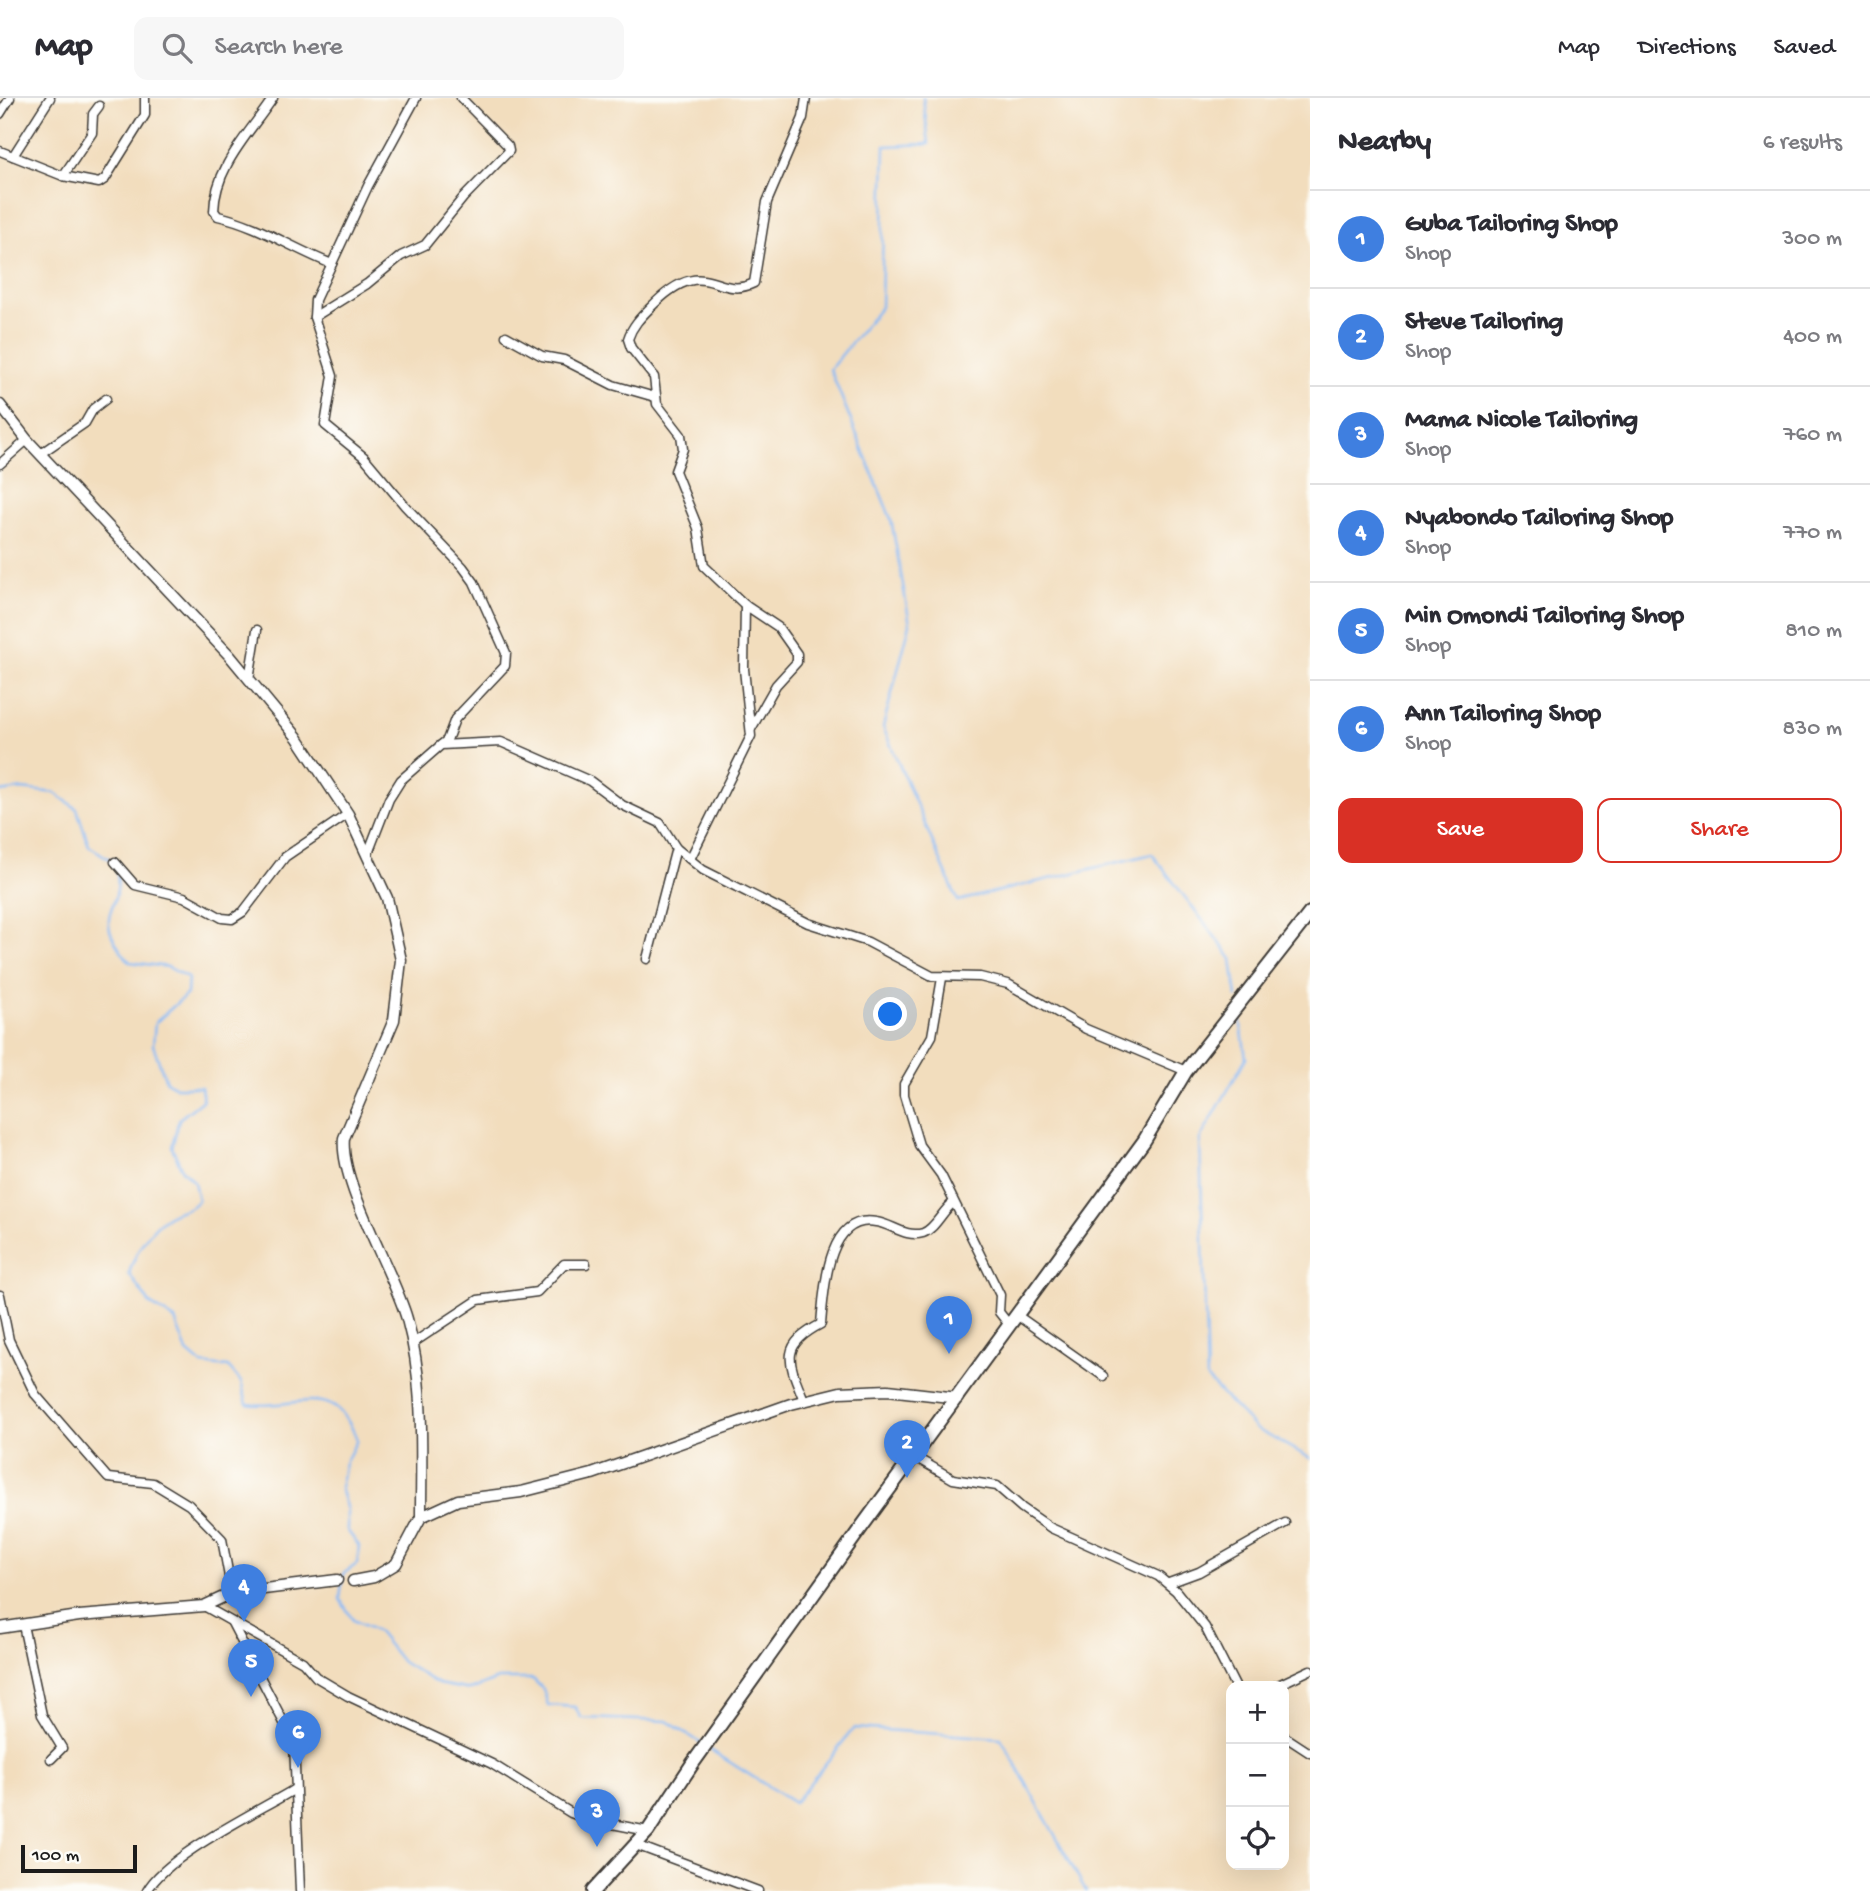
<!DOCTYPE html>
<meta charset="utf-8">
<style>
:root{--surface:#fff;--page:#f7f7f7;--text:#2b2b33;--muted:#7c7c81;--line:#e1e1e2;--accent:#d93025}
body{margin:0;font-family:"Gochi Hand",sans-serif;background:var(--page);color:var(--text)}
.controls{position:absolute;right:21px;bottom:21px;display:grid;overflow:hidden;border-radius:14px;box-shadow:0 7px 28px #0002}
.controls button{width:63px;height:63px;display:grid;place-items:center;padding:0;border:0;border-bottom:2px solid var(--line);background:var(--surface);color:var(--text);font:35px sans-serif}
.scale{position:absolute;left:21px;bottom:18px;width:116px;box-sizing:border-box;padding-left:7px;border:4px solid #1c1c1c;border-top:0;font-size:19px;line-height:24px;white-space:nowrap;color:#1c1c1c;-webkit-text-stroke:5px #fdfcf7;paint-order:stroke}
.you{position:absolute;left:891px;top:917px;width:24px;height:24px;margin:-18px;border:5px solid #fff;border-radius:50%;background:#1a73e8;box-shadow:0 0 0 10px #1a73e833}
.badge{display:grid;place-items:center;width:46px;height:46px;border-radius:50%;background:var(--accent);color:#fff;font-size:23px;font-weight:700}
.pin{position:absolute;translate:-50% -58px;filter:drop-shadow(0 2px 4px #0008)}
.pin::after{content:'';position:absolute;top:37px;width:24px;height:21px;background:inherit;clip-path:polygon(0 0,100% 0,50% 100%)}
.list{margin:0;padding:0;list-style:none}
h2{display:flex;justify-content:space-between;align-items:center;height:91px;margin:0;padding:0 28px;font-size:30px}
h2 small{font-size:23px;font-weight:400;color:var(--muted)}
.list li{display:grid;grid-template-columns:46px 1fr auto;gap:21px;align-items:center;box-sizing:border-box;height:98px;padding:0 28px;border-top:2px solid var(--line)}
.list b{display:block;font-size:26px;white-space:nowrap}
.list p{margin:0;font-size:23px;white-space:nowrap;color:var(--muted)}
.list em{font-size:23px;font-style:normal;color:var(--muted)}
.actions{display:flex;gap:14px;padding:21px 28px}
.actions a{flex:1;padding:16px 0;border:2px solid var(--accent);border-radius:14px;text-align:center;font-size:24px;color:var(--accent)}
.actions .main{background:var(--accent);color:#fff}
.icon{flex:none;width:38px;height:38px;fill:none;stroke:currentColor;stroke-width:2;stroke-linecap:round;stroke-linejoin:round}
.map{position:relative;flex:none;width:1310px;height:1793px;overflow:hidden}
header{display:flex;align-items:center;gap:42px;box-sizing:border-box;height:98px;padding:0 35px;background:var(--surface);border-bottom:2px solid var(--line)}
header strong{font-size:33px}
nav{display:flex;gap:38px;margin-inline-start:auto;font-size:24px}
.search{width:490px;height:63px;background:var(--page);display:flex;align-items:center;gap:18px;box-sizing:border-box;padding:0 24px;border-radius:14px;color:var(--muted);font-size:26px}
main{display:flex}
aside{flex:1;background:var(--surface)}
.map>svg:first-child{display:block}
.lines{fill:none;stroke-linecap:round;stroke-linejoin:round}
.stream{stroke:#88baf5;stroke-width:2.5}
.minor-casing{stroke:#3c3934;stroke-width:11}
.tertiary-casing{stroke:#3c3934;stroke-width:13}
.primary-casing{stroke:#3c3934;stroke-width:16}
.minor{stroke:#fff;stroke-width:8}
.tertiary{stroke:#fff;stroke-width:10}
.primary{stroke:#fff;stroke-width:12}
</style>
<header>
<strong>Map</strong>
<div class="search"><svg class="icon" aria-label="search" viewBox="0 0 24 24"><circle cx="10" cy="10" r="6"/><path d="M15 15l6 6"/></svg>Search here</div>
<nav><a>Map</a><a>Directions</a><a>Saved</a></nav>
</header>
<main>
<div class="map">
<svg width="1310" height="1793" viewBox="0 0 1310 1793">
<rect width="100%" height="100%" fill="#fdfcf7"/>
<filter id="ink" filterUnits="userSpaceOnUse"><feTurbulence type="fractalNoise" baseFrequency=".0143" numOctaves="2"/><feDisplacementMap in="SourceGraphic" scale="14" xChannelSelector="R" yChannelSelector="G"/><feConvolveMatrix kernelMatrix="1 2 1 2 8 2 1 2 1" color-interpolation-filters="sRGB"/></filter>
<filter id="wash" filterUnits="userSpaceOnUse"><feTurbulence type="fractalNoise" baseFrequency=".00686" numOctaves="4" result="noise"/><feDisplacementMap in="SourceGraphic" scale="28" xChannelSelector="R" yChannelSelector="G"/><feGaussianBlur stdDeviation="1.57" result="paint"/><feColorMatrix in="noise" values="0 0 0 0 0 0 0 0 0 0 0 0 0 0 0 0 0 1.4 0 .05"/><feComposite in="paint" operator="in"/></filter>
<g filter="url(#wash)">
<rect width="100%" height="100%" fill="#f2ddbd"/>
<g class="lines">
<g class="stream">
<polyline points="923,0 929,46 885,48 881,209 830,271 891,421 910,526 883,629 958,803 1152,756 1232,861 1237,899"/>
<polyline points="0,694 21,691 55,695 77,711 89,748 114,764"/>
<path d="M116 770C126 813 86 814 130 864L168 869 188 880 187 896 155 925 153 947 166 983 176 989H201L203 1002 179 1021 172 1049 182 1072 194 1084 198 1102C189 1114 181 1110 170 1117 149 1130 135 1154 129 1176L150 1206 175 1222 187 1254 201 1266 228 1269 241 1284 247 1306C296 1313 334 1279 357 1342L345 1365 340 1390 347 1412V1432L359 1448 357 1466 343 1476 340 1501 353 1522 378 1534 402 1564 438 1586 470 1592 498 1581H533L543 1591 548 1607 575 1609 581 1620 667 1623 701 1645"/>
<polyline points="1239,913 1246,960 1200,1041 1207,1281 1256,1331 1310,1360"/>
<polyline points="709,1651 794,1705 854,1630 1001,1640 1086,1793"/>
</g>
</g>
</g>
<g filter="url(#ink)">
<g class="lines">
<g class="minor-casing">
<g id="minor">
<path d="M273 0C250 35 215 68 214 113L218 118C259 127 293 151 332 166"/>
<polyline points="416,0 368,88 315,202 314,219 333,278 325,327 364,359 405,408 463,469 474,484 506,555 505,568 455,621 447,642 441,647"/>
<polyline points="0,16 10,0"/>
<polyline points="0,53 63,78 99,85 105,81 145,17 145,0"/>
<polyline points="13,58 50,0"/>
<polyline points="63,78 92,35 93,16 99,8"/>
<polyline points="314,219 367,186 401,158 425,147 463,100 509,53 508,48 461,0"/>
<polyline points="506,238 542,258 564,262 613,287 655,299"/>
<polyline points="40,356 85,325 93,311 106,301"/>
<polyline points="0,366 27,342"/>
<polyline points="249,581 257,532"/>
<path d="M751 631 776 587 797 564V556L778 529 745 507 704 468 698 430 675 373 683 351 681 337 657 306 654 279 631 250 628 241C632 228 641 219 650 210 706 152 715 204 754 185L767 104 803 20 806 0"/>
<polyline points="367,758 389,701 401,682 441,647 501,644 590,683 622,707 660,725 676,750 703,772 808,825 868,844 932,878 980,879 1008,886 1086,931 1186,973"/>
<polyline points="691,759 751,638 744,571 745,507"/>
<polyline points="115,764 135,787 184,799 222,820 232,821 243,814 285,759 348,716"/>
<polyline points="647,861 676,750"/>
<polyline points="942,880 932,938 904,986 904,997 919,1047 941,1077 1000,1197 999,1214 1010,1228"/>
<polyline points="0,1197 9,1242 35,1296 108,1380 153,1385 189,1407 222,1441 232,1495"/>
<polyline points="1018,1218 1103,1278"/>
<polyline points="413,1245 478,1202 537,1194 564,1166 586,1166"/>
<path d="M804 1302C788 1263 779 1248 821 1226 824 1195 826 1115 876 1124 892 1126 905 1140 923 1135 935 1131 942 1113 953 1105"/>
<polyline points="915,1359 953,1381 997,1388 1022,1410 1051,1430 1158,1478 1176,1493 1205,1529 1235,1588"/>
<polyline points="1169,1485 1199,1474 1285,1425"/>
<polyline points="204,1508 303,1564 316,1579 348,1598 492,1666 571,1715 587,1721 648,1733"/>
<polyline points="232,1525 294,1644 300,1793"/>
<polyline points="23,1527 42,1617 62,1650 51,1661"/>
<polyline points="1276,1588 1310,1572"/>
<polyline points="1284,1638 1310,1655"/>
<polyline points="636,1747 758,1793"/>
<path d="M147 1793C167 1757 257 1714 295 1691"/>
</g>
</g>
<g class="tertiary-casing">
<g id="tertiary">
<path d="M0 307 27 342 230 558 297 639 348 716 387 800 401 862 394 922 344 1040C339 1085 394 1174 407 1221 425 1286 421 1353 421 1419"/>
<polyline points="353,1483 374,1479 396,1466 421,1419 458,1402 521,1394 592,1376 791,1306 840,1294 888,1292 958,1300"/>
<polyline points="0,1530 79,1518 204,1508 232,1495 337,1482"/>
</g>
</g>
<g class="primary-casing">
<polyline id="primary" points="593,1793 648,1733 693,1665 863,1427 1144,1043 1186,973 1310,815"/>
</g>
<use href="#minor" class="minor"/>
<use href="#tertiary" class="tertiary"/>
<use href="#primary" class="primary"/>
</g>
</g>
</svg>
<div class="controls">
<button>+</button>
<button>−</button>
<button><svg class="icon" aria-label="locate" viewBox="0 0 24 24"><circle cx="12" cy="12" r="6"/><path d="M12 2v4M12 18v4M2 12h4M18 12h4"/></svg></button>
</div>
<div class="scale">100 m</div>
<div class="you"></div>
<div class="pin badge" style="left:949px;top:1256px;background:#3f7fe0">1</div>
<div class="pin badge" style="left:907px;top:1380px;background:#3f7fe0">2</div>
<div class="pin badge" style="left:597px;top:1749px;background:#3f7fe0">3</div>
<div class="pin badge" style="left:244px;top:1524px;background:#3f7fe0">4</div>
<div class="pin badge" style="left:251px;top:1599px;background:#3f7fe0">5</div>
<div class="pin badge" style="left:298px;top:1670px;background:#3f7fe0">6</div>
</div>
<aside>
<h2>Nearby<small>6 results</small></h2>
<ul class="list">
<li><span class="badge" style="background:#3f7fe0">1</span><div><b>Guba Tailoring Shop</b><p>Shop</p></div><em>300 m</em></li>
<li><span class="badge" style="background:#3f7fe0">2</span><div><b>Steve Tailoring</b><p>Shop</p></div><em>400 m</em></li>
<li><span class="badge" style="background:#3f7fe0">3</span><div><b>Mama Nicole Tailoring</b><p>Shop</p></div><em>760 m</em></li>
<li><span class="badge" style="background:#3f7fe0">4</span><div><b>Nyabondo Tailoring Shop</b><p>Shop</p></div><em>770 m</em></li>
<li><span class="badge" style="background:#3f7fe0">5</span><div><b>Min Omondi Tailoring Shop</b><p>Shop</p></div><em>810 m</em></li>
<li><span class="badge" style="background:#3f7fe0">6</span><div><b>Ann Tailoring Shop</b><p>Shop</p></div><em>830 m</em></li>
</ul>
<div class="actions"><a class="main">Save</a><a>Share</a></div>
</aside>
</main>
